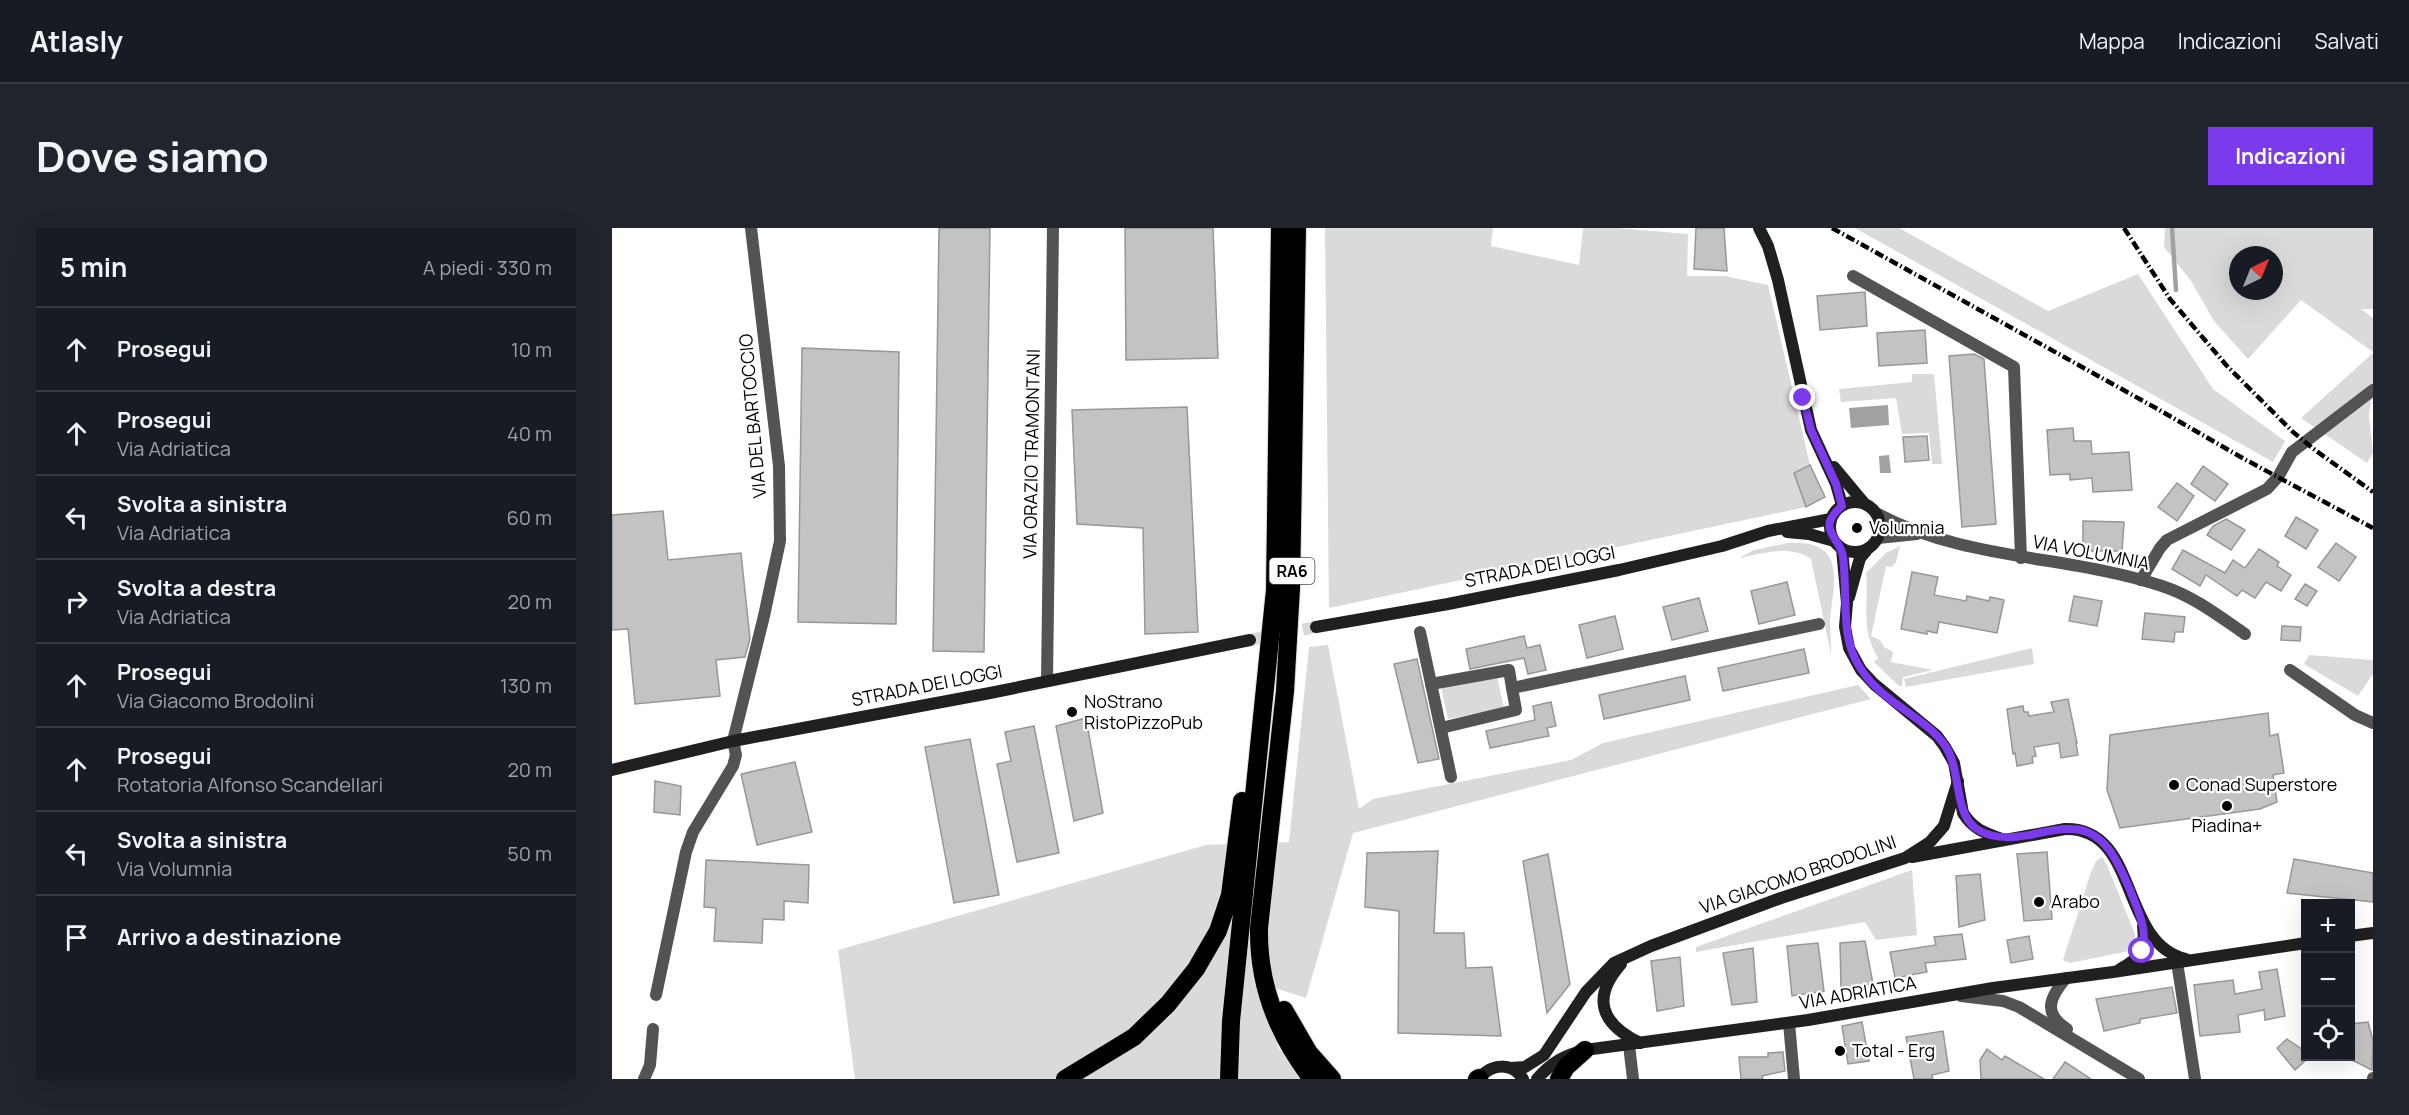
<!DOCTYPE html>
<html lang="it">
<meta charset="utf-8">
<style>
:root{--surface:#171b24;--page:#20242c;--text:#f1f3f6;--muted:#9ea1a6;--line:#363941;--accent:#7c3aed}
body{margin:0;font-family:Manrope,sans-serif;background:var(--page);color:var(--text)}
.controls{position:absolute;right:18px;bottom:18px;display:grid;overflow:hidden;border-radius:0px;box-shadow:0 6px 24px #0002}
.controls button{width:54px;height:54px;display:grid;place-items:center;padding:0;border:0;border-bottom:2px solid var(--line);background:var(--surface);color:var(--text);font:30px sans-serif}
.compass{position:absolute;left:1617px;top:18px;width:54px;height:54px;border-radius:50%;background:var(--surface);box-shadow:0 6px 24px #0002;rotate:43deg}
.stop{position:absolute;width:18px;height:18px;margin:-14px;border:4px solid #7c3aed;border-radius:50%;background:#fff}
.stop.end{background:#7c3aed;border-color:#fff;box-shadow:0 2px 6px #0008}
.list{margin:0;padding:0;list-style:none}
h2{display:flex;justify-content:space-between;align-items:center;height:78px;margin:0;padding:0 24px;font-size:26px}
h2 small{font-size:20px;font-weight:400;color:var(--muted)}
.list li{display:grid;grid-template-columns:39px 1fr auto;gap:18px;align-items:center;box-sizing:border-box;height:84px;padding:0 24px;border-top:2px solid var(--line)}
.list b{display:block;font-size:22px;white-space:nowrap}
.list p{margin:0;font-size:20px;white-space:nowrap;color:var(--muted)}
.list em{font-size:20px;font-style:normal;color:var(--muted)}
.icon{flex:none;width:33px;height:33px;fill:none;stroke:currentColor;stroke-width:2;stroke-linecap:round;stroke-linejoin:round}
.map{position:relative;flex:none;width:1761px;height:851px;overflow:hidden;border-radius:0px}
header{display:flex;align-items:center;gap:36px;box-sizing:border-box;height:84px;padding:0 30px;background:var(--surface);border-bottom:2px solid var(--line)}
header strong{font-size:28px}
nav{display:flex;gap:33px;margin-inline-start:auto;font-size:21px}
.intro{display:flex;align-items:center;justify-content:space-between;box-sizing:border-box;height:144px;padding:0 36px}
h1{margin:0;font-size:42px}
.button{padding:15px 27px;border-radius:0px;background:var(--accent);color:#fff;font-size:21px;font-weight:700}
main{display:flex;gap:36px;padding:0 36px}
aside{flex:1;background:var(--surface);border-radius:0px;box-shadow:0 6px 24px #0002}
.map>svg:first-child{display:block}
.green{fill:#dadada;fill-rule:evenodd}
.water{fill:#a1a1a1}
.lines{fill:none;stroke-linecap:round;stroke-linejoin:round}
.stream{stroke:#a1a1a1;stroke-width:4.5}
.building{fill:#c3c3c3;stroke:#979797;stroke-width:1.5}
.secondary-tunnel{stroke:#d9d9d9;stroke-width:12;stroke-dasharray:12 6;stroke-linecap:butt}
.highway-casing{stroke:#dbdbdb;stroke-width:20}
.street{stroke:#535353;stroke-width:12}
.secondary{stroke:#202020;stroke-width:12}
.highway{stroke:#000;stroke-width:18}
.rail{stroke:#000;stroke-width:4.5;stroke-dasharray:9 3 1.5 3;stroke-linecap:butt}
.route{stroke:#7c3aed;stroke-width:8}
.poi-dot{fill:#000;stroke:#fff;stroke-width:2}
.labels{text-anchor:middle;stroke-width:4.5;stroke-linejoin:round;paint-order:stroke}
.shield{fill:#fff;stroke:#4c4c4c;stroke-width:1.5}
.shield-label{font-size:16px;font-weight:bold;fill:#000}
.street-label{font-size:18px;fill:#000;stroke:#fff}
.poi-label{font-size:18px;fill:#000;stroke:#fff;text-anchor:start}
</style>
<header>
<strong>Atlasly</strong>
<nav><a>Mappa</a><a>Indicazioni</a><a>Salvati</a></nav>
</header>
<div class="intro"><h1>Dove siamo</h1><a class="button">Indicazioni</a></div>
<main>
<aside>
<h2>5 min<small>A piedi · 330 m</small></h2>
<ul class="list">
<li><svg class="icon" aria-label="ahead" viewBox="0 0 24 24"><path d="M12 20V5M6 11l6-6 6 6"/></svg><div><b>Prosegui</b></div><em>10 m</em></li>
<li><svg class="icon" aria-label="ahead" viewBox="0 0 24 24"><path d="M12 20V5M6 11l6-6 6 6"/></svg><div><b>Prosegui</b><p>Via Adriatica</p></div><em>40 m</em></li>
<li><svg class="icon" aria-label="left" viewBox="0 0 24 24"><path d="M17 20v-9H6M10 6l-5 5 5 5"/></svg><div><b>Svolta a sinistra</b><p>Via Adriatica</p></div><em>60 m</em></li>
<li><svg class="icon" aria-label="right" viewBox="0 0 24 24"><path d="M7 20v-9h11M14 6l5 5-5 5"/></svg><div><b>Svolta a destra</b><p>Via Adriatica</p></div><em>20 m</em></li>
<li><svg class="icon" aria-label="ahead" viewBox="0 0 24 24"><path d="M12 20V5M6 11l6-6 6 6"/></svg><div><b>Prosegui</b><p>Via Giacomo Brodolini</p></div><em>130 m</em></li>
<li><svg class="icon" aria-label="ahead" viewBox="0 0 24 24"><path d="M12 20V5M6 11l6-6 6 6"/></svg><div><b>Prosegui</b><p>Rotatoria Alfonso Scandellari</p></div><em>20 m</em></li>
<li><svg class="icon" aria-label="left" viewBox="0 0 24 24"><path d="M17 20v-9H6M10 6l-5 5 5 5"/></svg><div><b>Svolta a sinistra</b><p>Via Volumnia</p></div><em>50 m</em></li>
<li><svg class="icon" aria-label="arrive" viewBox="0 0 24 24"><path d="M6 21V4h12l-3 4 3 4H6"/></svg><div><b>Arrivo a destinazione</b></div></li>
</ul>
</aside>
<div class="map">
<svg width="1761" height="851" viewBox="0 0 1761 851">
<rect width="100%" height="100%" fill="#fff"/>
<g class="green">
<polygon points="713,0 881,0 879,18 967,37 971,0 1005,0 1076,6 1075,48 1113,48 1156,57 1198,237 1182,245 1194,279 717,380"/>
<polygon points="1243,0 1287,0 1436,83 1526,46 1601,161 1673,213 1661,234"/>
<path d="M1553 0H1761V81H1749L1761 90V124L1689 72 1636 131 1602 93 1579 53 1552 19ZM1626 27H1662V63H1626Z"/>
<polygon points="1761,125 1761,159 1757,188 1761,225 1755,235 1689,190"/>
<polygon points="1300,146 1322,146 1330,236 1320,236 1317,205 1290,206 1284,170 1229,174 1227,161 1300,154"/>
<path d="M1175 315C1187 315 1201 314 1211 322 1230 336 1219 373 1218 393 1218 404 1219 415 1219 426L1199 331C1178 316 1151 326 1127 330L1142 322Z"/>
<path d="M1288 318 1284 334 1280 339 1274 338 1259 408 1268 412 1272 419 1281 424 1279 434 1321 442 1291 449 1290 458H1287L1262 434 1266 430C1248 398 1257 380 1254 345L1274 325Z"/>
<polygon points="716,417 747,581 761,571 959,532 991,515 1246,457 1259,471 741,605 694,770 644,754 667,821 693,851 243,851 226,722 594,617 677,614 697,419"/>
<polygon points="1420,420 1422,436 1294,459 1292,451"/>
<polygon points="1697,427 1761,432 1761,446 1746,468 1692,436"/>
<polygon points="885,449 892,480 836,491 829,459"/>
<polygon points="1490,629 1495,637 1523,706 1523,716 1530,709 1517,723 1458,735 1451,732 1479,644 1484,633"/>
<polygon points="1300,642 1305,707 1264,712 1253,694 1084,724 1084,719"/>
</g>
<g class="water">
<polygon points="1276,177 1277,197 1239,200 1237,180"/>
<polygon points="1277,227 1279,245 1268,245 1267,228"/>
</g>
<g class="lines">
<polyline class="stream" points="1560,0 1564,62"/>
</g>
<g class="building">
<polygon points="327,0 378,0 372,424 321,423"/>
<polygon points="513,0 601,0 606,130 514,132"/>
<polygon points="1084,0 1112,0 1115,43 1082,41"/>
<polygon points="1253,64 1255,98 1208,102 1205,68"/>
<polygon points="1313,102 1315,135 1267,138 1265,105"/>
<polygon points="190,120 287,124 284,396 186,394"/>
<polygon points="1362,126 1372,131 1384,296 1350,299 1337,128"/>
<polygon points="575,179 586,404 533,406 531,300 465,296 460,182"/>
<polygon points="1461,200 1462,213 1479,213 1480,226 1517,224 1520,262 1481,264 1480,250 1458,252 1458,246 1438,247 1435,202"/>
<polygon points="1315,208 1317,232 1293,234 1291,209"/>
<polygon points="1198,237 1213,269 1194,279 1182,245"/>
<polygon points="1591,238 1616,256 1603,273 1579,256"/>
<polygon points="1565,255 1582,268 1565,293 1546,279"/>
<polygon points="51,283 56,332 129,325 138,411 133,429 104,432 108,468 23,476 16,401 0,402 0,287"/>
<polygon points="1684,289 1706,302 1694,321 1673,308"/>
<polygon points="1614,291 1633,302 1619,322 1595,307 1601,298"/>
<polygon points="1471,293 1512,294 1510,323 1471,323"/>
<polygon points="1724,315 1744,329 1727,353 1706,339"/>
<polygon points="1647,321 1667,334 1665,338 1679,347 1669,363 1654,354 1643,370 1630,362 1625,368 1594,347 1588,358 1560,341 1571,322 1613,345 1621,332 1633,340"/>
<polygon points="1300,344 1326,349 1322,367 1354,373 1355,368 1377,373 1378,369 1392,372 1385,405 1327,394 1325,405 1315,403 1315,406 1289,401"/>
<polygon points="1175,354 1183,387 1147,396 1139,363"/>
<polygon points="1693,356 1705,363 1695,378 1683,371"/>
<polygon points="1462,368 1490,373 1485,398 1457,393"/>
<polygon points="1087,370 1096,403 1060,412 1051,379"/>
<polygon points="1533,385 1573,389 1571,404 1563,404 1562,414 1530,411"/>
<polygon points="1003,388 1011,421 975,430 967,397"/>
<polygon points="1670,398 1689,399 1688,413 1669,412"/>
<polygon points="912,408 915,420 928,417 934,442 916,446 912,430 858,441 854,421"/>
<polygon points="1192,421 1197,445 1111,463 1106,440"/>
<polygon points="805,431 827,531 806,535 782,436"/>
<polygon points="1073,448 1078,472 992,491 987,467"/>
<polygon points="1456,471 1465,515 1464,515 1466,527 1449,530 1447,515 1422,519 1424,528 1420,529 1421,535 1405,538 1403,525 1401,526 1395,481 1411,478 1412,484 1416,484 1417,488 1442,484 1439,474"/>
<polygon points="939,474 944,498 935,500 937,508 878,520 874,503 923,492 921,478"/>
<polygon points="1656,485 1658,508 1666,506 1672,545 1661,547 1665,574 1648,581 1508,600 1495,562 1498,507"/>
<polygon points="474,490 491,585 462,593 444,498"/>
<polygon points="422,498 447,625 405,634 385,536 399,533 393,504"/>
<polygon points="358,511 387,667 342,675 313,519"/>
<polygon points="183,534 200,604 145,617 129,546"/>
<polygon points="43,553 69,558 68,587 42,584"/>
<polygon points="826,623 822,705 852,705 854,740 880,739 889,808 786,805 787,683 753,679 755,625"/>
<polygon points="1435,624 1440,691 1412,693 1405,626"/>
<polygon points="936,626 958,756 935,785 911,633"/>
<polygon points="1682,631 1761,645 1761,674 1675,665"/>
<polygon points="94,632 197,637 196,675 172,673 172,692 151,691 150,715 102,713 104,680 92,679"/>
<polygon points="1368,646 1373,692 1347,699 1344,648"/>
<polygon points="1350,706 1354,731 1313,735 1315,744 1283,750 1278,724 1324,717 1322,709"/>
<polygon points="1417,708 1421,731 1399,735 1395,712"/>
<polygon points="1253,713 1261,756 1229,761 1228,715"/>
<polygon points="1206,715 1212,763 1180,768 1175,718"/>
<polygon points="1141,720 1145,774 1120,777 1111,725"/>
<polygon points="1068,729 1072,778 1045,783 1039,733"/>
<polygon points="1665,741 1673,788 1653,792 1652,782 1626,787 1628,804 1588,808 1582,757 1621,752 1623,766 1650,761 1647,744"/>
<polygon points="1560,759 1565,785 1528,791 1528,795 1492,803 1484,771"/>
<polygon points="1250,794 1257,833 1236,836 1230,798"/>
<polygon points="1756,794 1761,812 1760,842 1738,831 1738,796"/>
<polygon points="1331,803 1337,843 1320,847 1321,851 1302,851 1294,809"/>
<polygon points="1675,811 1694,824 1694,832 1683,842 1665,820"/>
<polygon points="1375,821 1390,832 1393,828 1432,851 1369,851 1368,832"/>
<polygon points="1171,824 1173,843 1150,848 1151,851 1129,851 1127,829 1156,829 1156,825"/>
<polygon points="1453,834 1479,851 1441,851"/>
</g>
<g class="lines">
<polyline class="secondary-tunnel" points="638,412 704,399"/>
<g class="highway-casing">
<g id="highway">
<path d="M685 0 679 360 673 463 647 700C646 757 665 806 700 851"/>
<polyline points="672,782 697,825 720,851"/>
<polyline points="453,851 522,809 556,776 584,741 606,703 618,667 630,573"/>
<polyline points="617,851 619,793 663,362 668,0"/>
<polyline points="865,851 867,850"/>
<polyline points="947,851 954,839 973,822"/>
</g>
</g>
<g class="street">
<polyline points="1241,48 1402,139 1409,330"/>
<path d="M1266 286C1354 333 1457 327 1550 358 1581 368 1607 388 1633 406"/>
<polyline points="1266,310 1305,306"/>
<polyline points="1529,352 1548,320 1555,312 1655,261 1666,249 1680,224 1761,162"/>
<polyline points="808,404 839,549"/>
<polyline points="1678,442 1743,487 1761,495"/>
<polyline points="435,452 441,0"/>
<polyline points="819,456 897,442 900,460 1207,396"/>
<polyline points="829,500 904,482 900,460"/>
<polyline points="1565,734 1583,851"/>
<path d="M1454 750C1438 769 1430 785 1455 801"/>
<polyline points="44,767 74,624 81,604 121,538 124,527 121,513 152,388 168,313 167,238 139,0"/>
<polyline points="1349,768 1391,773 1407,779 1527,851"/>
<polyline points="1177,795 1182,851"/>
<polyline points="1017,817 1021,851"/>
<polyline points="32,851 38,837 41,801"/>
<polyline points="1761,851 1761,850"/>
</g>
<g class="secondary">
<polyline points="1147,0 1156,18 1166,52 1199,202 1224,256 1230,277"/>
<polyline points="1222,239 1252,275"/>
<circle cx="1243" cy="299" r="25"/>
<polyline points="1175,304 1197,306 1222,313"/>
<path d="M1230 321 1235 375 1233 399 1237 420 1249 442 1262 456 1325 508 1333 519 1342 535 1351 585C1361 601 1373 605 1390 611"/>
<polyline points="1237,369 1248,330 1254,323"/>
<polyline points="704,399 836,376 1007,342 1110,318 1156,303 1219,291"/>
<polyline points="0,542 121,513 378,465 638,412"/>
<path d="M1300 629 1453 601C1528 599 1507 716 1574 731"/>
<polyline points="1738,708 1761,705"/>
<path d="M1009 736C979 770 989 796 1028 815"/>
<path d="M1508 741C1529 730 1534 722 1531 698"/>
<polyline points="899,840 913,839 932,827 974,764 1002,735 1039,718 1169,670 1293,630 1318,614 1332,598 1346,553"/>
<path d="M867 851C879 835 900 834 911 851"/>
<path d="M925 851C939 835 952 827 973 822L1196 792 1381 760 1501 744 1694 715"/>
</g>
<use href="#highway" class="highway"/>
<g class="rail">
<polyline points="1220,0 1542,179 1634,232 1761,300"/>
<polyline points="1512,0 1558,71 1615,138 1681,204 1703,222 1761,264"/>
</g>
</g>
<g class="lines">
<path class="route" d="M1191 170 1199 202 1224 256 1230 278C1202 302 1229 309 1231 329 1238 391 1221 428 1279 472 1297 486 1321 499 1334 519 1349 543 1342 581 1362 599 1367 603 1372 605 1378 607 1393 611 1404 609 1418 607 1432 604 1446 600 1459 601 1493 601 1507 636 1518 662 1526 683 1536 701 1530 723"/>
</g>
<g class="poi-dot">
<circle cx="1245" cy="300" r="6"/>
<circle cx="460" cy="484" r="6"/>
<circle cx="1562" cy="557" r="6"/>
<circle cx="1615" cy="578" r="6"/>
<circle cx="1427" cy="674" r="6"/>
<circle cx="1228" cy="823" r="6"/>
</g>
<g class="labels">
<rect class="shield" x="657.5" y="330" width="45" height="26" rx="4.5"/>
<g class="shield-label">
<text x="680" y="349">RA6</text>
</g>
<g class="street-label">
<text transform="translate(141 188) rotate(-95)" y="6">VIA DEL BARTOCCIO</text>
<text transform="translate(420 226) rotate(-89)" y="6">VIA ORAZIO TRAMONTANI</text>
<text transform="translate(1479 325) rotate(11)" y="6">VIA VOLUMNIA</text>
<text transform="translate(928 339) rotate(-11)" y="6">STRADA DEI LOGGI</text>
<text transform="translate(315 458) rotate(-11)" y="6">STRADA DEI LOGGI</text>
<text transform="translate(1186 647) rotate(-19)" y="6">VIA GIACOMO BRODOLINI</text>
<text transform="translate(1246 765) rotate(-10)" y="6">VIA ADRIATICA</text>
</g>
<g class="poi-label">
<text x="1257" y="306">Volumnia</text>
<text x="472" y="480">NoStrano<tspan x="472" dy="21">RistoPizzoPub</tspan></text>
<text x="1574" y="563">Conad Superstore</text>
<text x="1615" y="604" text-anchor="middle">Piadina+</text>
<text x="1439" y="680">Arabo</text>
<text x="1240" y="829">Total - Erg</text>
</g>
</g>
</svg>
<div class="controls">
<button>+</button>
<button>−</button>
<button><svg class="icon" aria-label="locate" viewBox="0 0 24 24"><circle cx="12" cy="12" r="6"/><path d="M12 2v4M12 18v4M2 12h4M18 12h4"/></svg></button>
</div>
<svg class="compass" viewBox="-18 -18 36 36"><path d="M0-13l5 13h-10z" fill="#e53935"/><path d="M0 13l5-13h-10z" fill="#9ea1a6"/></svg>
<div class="stop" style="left:1530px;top:723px"></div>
<div class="stop end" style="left:1191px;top:170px"></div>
</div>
</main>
